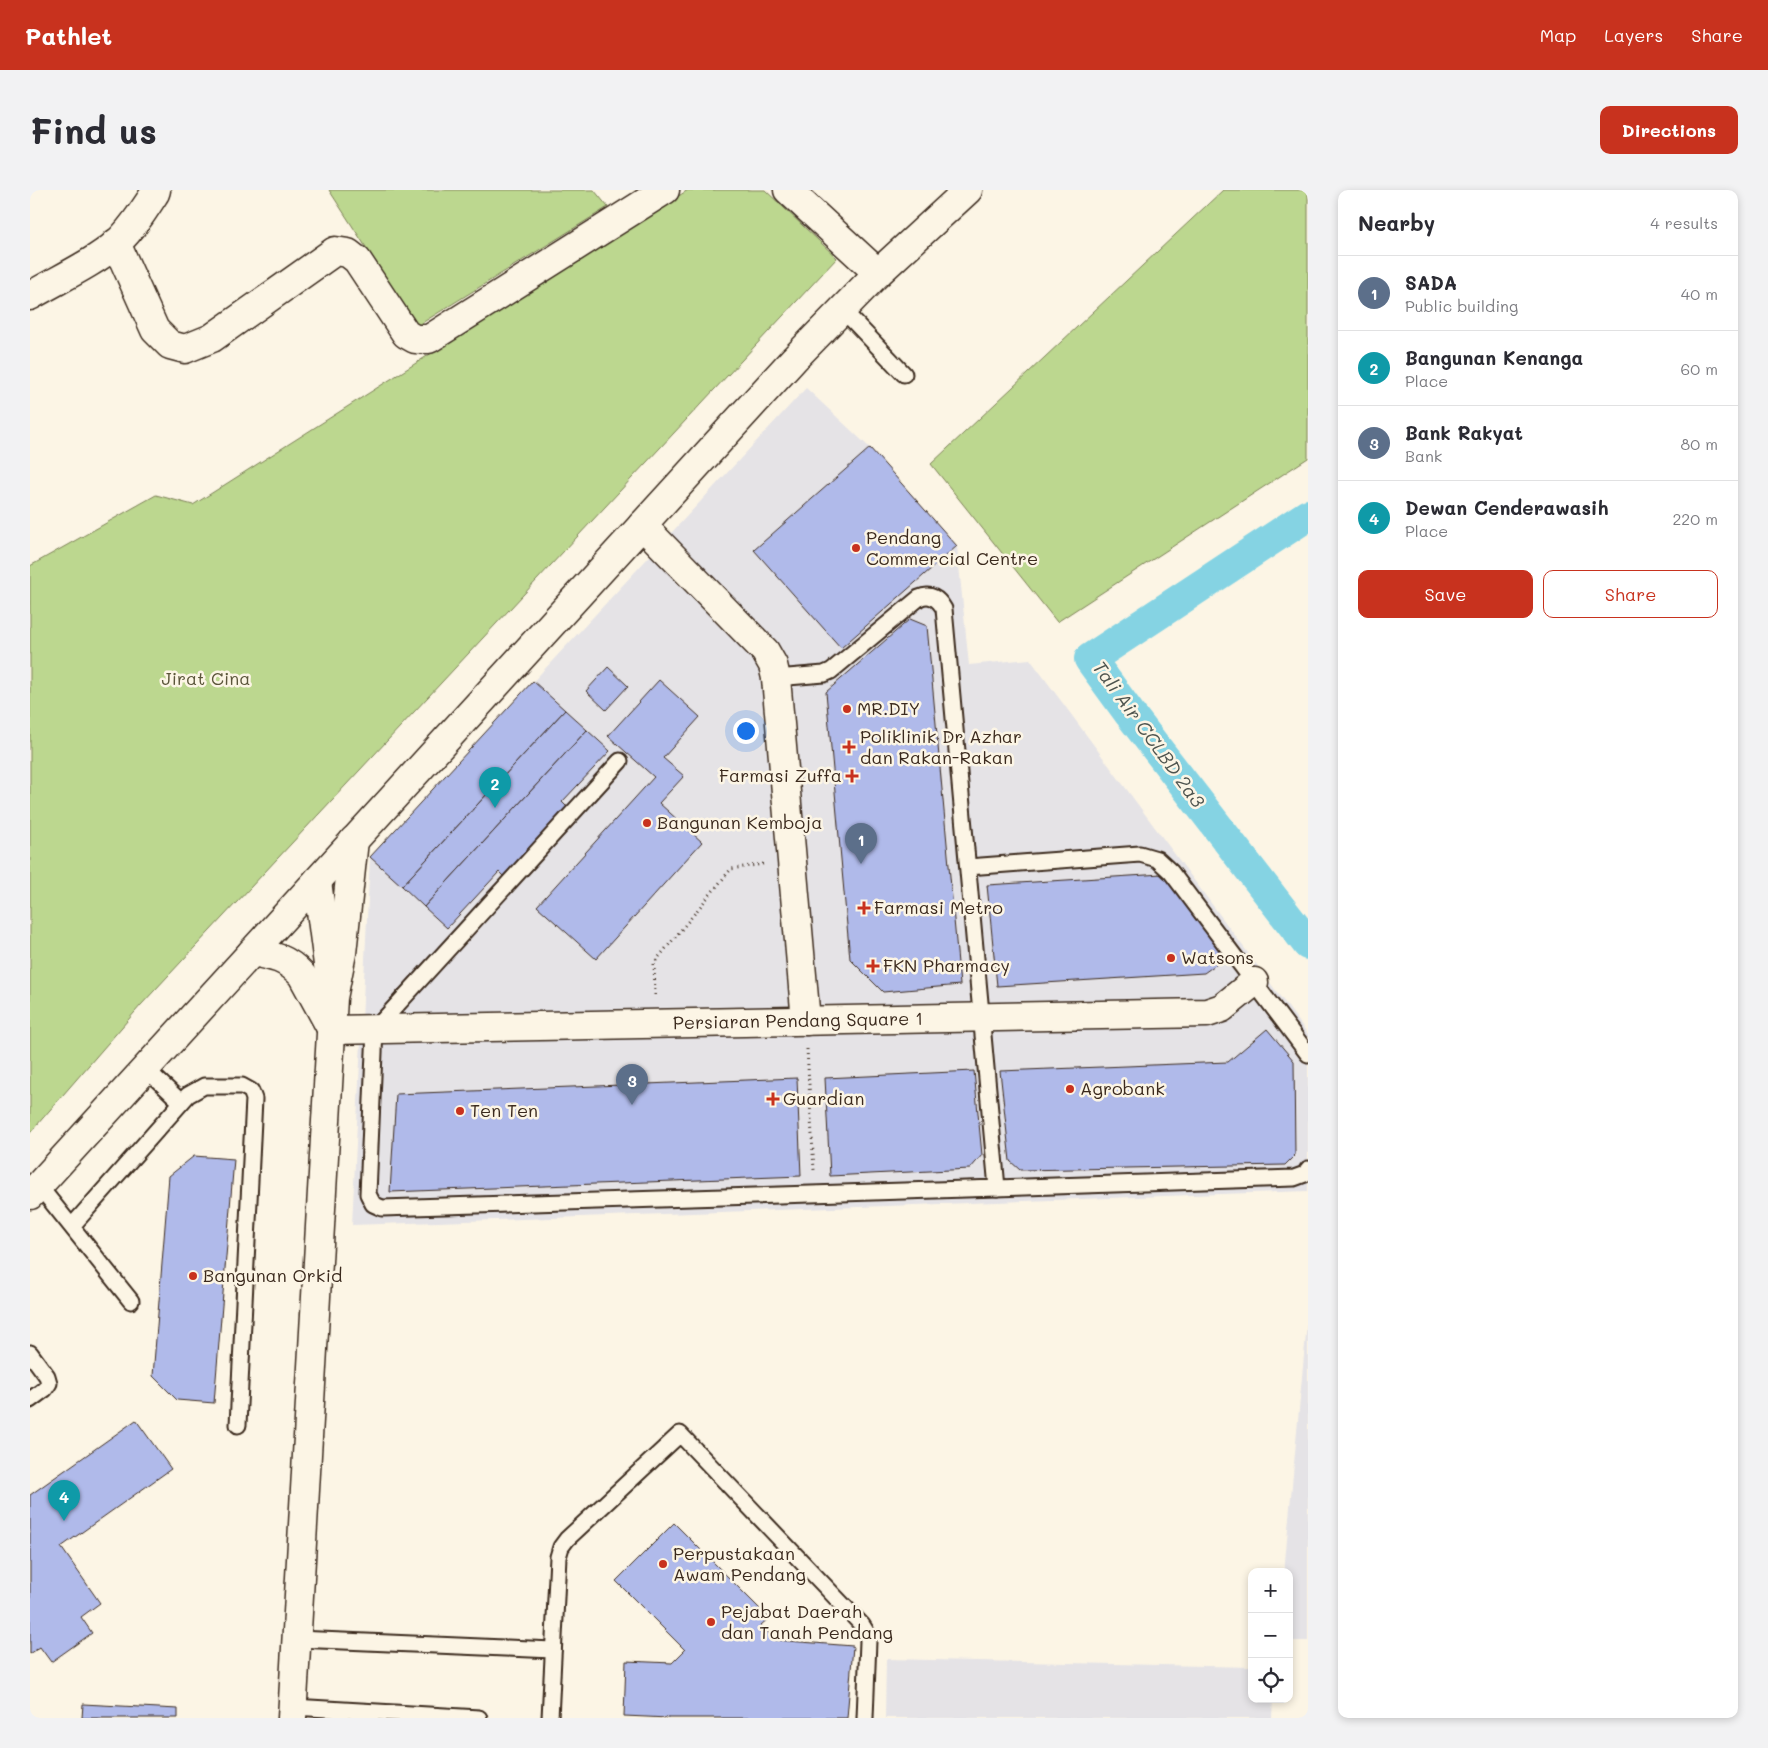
<!DOCTYPE html>
<meta charset="utf-8">
<style>
:root{--surface:#fff;--page:#f2f2f3;--text:#2b2b33;--muted:#7c7c81;--line:#e1e1e2;--accent:#c8321e}
body{margin:0;font-family:Mali,sans-serif;background:var(--page);color:var(--text)}
.controls{position:absolute;right:15px;bottom:15px;display:grid;overflow:hidden;border-radius:10px;box-shadow:0 2px 8px #0003}
.controls button{width:45px;height:45px;display:grid;place-items:center;padding:0;border:0;border-bottom:1px solid var(--line);background:var(--surface);color:var(--text);font:25px sans-serif}
.you{position:absolute;left:715px;top:540px;width:18px;height:18px;margin:-12px;border:4px solid #fff;border-radius:50%;background:#1a73e8;box-shadow:0 0 0 8px #1a73e833}
.badge{display:grid;place-items:center;width:32px;height:32px;border-radius:50%;background:var(--accent);color:#fff;font-size:16px;font-weight:700}
.pin{position:absolute;translate:-50% -41px;filter:drop-shadow(0 1px 2px #0008)}
.pin::after{content:'';position:absolute;top:26px;width:18px;height:15px;background:inherit;clip-path:polygon(0 0,100% 0,50% 100%)}
.list{margin:0;padding:0;list-style:none}
h2{display:flex;justify-content:space-between;align-items:center;height:65px;margin:0;padding:0 20px;font-size:21px}
h2 small{font-size:16px;font-weight:400;color:var(--muted)}
.list li{display:grid;grid-template-columns:32px 1fr auto;gap:15px;align-items:center;box-sizing:border-box;height:75px;padding:0 20px;border-top:1px solid var(--line)}
.list b{display:block;font-size:19px;white-space:nowrap}
.list p{margin:0;font-size:16px;white-space:nowrap;color:var(--muted)}
.list em{font-size:16px;font-style:normal;color:var(--muted)}
.actions{display:flex;gap:10px;padding:15px 20px}
.actions a{flex:1;padding:11px 0;border:1px solid var(--accent);border-radius:10px;text-align:center;font-size:18px;color:var(--accent)}
.actions .main{background:var(--accent);color:#fff}
.icon{flex:none;width:28px;height:28px;fill:none;stroke:currentColor;stroke-width:2;stroke-linecap:round;stroke-linejoin:round}
.map{position:relative;flex:none;width:1278px;height:1528px;overflow:hidden;border-radius:10px}
header{display:flex;align-items:center;gap:30px;box-sizing:border-box;height:70px;padding:0 25px;background:var(--accent);color:#fff}
header strong{font-size:24px}
nav{display:flex;gap:28px;margin-inline-start:auto;font-size:18px}
.intro{display:flex;align-items:center;justify-content:space-between;box-sizing:border-box;height:120px;padding:0 30px}
h1{margin:0;font-size:35px}
.button{padding:12px 22px;border-radius:10px;background:var(--accent);color:#fff;font-size:18px;font-weight:700}
main{display:flex;gap:30px;padding:0 30px}
aside{flex:1;background:var(--surface);border-radius:10px;box-shadow:0 2px 8px #0003}
.map>svg:first-child{display:block}
.built{fill:#e5e3e6}
.green{fill:#bcd78f;stroke:#7c8056}
.lines{fill:none;stroke-linecap:round;stroke-linejoin:round}
.canal{stroke:#85d3e3;stroke-width:32}
.building{fill:#b0baea;stroke:#3b2a1e}
.service-casing{stroke:#3b2a1e;stroke-width:19}
.minor-casing{stroke:#3b2a1e;stroke-width:31}
.tertiary-casing{stroke:#3b2a1e;stroke-width:31}
.path{stroke:#3b2a1e;stroke-width:3;stroke-dasharray:1 4;stroke-linecap:butt}
.service{stroke:#fcf5e5;stroke-width:15}
.minor{stroke:#fcf5e5;stroke-width:28}
.tertiary{stroke:#fcf5e5;stroke-width:28}
.poi-dot{fill:#c8321e;stroke:#fcf5e5;stroke-width:2}
.labels{text-anchor:middle;stroke-width:5;stroke-linejoin:round;paint-order:stroke}
.poi-label{font-size:18px;fill:#3b2a1e;stroke:#fcf5e5;text-anchor:start}
.park-label{font-size:18px;fill:#5b553a;stroke:#fcf5e5}
.street-label{font-size:18px;fill:#3b2a1e;stroke:#fcf5e5}
.water-label{font-size:19px;font-style:italic;fill:#4e544f;stroke:#fcf5e5}
</style>
<header>
<strong>Pathlet</strong>
<nav><a>Map</a><a>Layers</a><a>Share</a></nav>
</header>
<div class="intro"><h1>Find us</h1><a class="button">Directions</a></div>
<main>
<div class="map">
<svg width="1278" height="1528" viewBox="0 0 1278 1528">
<rect width="100%" height="100%" fill="#fcf5e5"/>
<filter id="ink" filterUnits="userSpaceOnUse"><feTurbulence type="fractalNoise" baseFrequency=".02" numOctaves="2"/><feDisplacementMap in="SourceGraphic" scale="10" xChannelSelector="R" yChannelSelector="G"/><feConvolveMatrix kernelMatrix="1 2 1 2 8 2 1 2 1" color-interpolation-filters="sRGB"/></filter>
<g filter="url(#ink)">
<g class="built">
<polygon points="776,198 840,258 927,356 939,475 1000,469 1278,844 1278,1001 322,1035 340,667"/>
<polygon points="1278,1122 1278,1451 1259,1451 1259,1382 1254,1382"/>
<polygon points="856,1469 1222,1477 1222,1509 1243,1509 1242,1528 855,1528"/>
</g>
<g class="green">
<polygon points="299,0 564,0 578,17 387,136"/>
<polygon points="658,0 735,0 807,68 111,815 0,943 0,376 126,305 163,315"/>
<polygon points="1193,0 1278,0 1278,268 1027,432 901,274"/>
</g>
<g class="lines">
<polyline class="canal" points="1278,325 1060,469 1100,524 1278,754"/>
</g>
<g class="building">
<polygon points="840,258 927,356 811,458 724,360"/>
<polygon points="880,429 897,436 930,795 853,802 820,769 796,502"/>
<polygon points="578,477 598,496 576,520 556,501"/>
<polygon points="629,490 670,527 633,568 654,586 629,613 672,652 566,769 507,716 624,587 578,546"/>
<polygon points="503,491 535,520 372,696 340,667"/>
<polygon points="535,520 557,540 394,717 372,696"/>
<polygon points="557,540 580,561 532,612 538,618 474,687 469,682 417,738 394,717"/>
<polygon points="1132,684 1195,768 1174,783 967,796 957,695"/>
<polygon points="1237,839 1264,871 1265,965 1255,975 990,980 980,971 970,881 1198,872"/>
<polygon points="944,881 952,965 940,979 800,986 795,888"/>
<polygon points="767,888 771,986 360,1002 366,904"/>
<polygon points="164,966 204,969 184,1213 147,1210 123,1186 139,986"/>
<polygon points="106,1230 141,1279 31,1357 70,1413 51,1427 62,1443 21,1472 10,1457 0,1464 0,1305"/>
<polygon points="644,1333 739,1428 731,1435 745,1450 823,1456 817,1528 639,1528 594,1526 596,1471 642,1473 655,1460 586,1391"/>
<polygon points="53,1514 148,1519 148,1528 52,1528"/>
</g>
<g class="lines">
<g class="service-casing">
<g id="service">
<polyline points="812,119 874,184"/>
<path d="M590 571 345 839 338 1004 343 1014 352 1018 967 998 914 419C908 408 900 403 889 408L801 481 794 484 746 488"/>
<polyline points="938,677 1110,664 1127,669 1141,682 1278,864"/>
<polyline points="116,879 151,912"/>
<polyline points="9,996 101,1111"/>
<polyline points="967,998 1264,988 1275,984 1278,979"/>
<polyline points="42,1036 158,905 174,896 212,896 221,901 224,909 208,1235"/>
<polyline points="0,1163 17,1186 19,1193 15,1199 0,1210"/>
<polyline points="267,1449 523,1460"/>
<polyline points="263,1517 449,1528"/>
<polyline points="520,1528 528,1367 531,1357 537,1349 650,1244 832,1435 837,1443 838,1451 835,1528"/>
</g>
</g>
<g class="minor-casing">
<g id="minor">
<polyline points="758,0 848,83"/>
<polyline points="86,53 125,140 140,155 155,159 182,148 305,61 318,63 327,70 376,144 385,149 399,149 635,0"/>
<path d="M0 106C27 90 64 73 87 53 102 39 114 20 125 3L126 0"/>
<polyline points="612,335 735,461 743,475 746,488 776,831"/>
<polyline points="302,840 1177,823 1192,818 1224,792"/>
</g>
</g>
<g class="tertiary-casing">
<g id="tertiary">
<polyline points="287,691 299,782"/>
<path d="M222 762C244 766 256 768 272 785L302 840"/>
<polyline points="0,1005 764,169 848,83 938,0"/>
<polyline points="262,1528 303,808 312,763 324,650"/>
</g>
</g>
<g class="path">
<polyline points="625,805 624,773 701,679 733,674"/>
<polyline points="777,859 784,980"/>
</g>
<use href="#service" class="service"/>
<use href="#minor" class="minor"/>
<use href="#tertiary" class="tertiary"/>
</g>
</g>
<g class="poi-dot">
<circle cx="826" cy="358" r="5"/>
<circle cx="817" cy="519" r="5"/>
<path d="M816.5 549.5h5v5h5v5h-5v5h-5v-5h-5v-5h5z"/>
<path d="M819.5 578.5h5v5h5v5h-5v5h-5v-5h-5v-5h5z"/>
<circle cx="617" cy="633" r="5"/>
<path d="M831.5 710.5h5v5h5v5h-5v5h-5v-5h-5v-5h5z"/>
<circle cx="1141" cy="768" r="5"/>
<path d="M840.5 768.5h5v5h5v5h-5v5h-5v-5h-5v-5h5z"/>
<circle cx="1040" cy="899" r="5"/>
<path d="M740.5 901.5h5v5h5v5h-5v5h-5v-5h-5v-5h5z"/>
<circle cx="430" cy="921" r="5"/>
<circle cx="163" cy="1086" r="5"/>
<circle cx="633" cy="1374" r="5"/>
<circle cx="681" cy="1432" r="5"/>
</g>
<g class="labels">
<g class="poi-label">
<text x="836" y="354">Pendang<tspan x="836" dy="21">Commercial Centre</tspan></text>
<text x="827" y="525">MR.DIY</text>
<text x="830" y="553">Poliklinik Dr Azhar<tspan x="830" dy="21">dan Rakan-Rakan</tspan></text>
<text x="812" y="592" text-anchor="end">Farmasi Zuffa</text>
<text x="627" y="639">Bangunan Kemboja</text>
<text x="844" y="724">Farmasi Metro</text>
<text x="1151" y="774">Watsons</text>
<text x="853" y="782">FKN Pharmacy</text>
<text x="1050" y="905">Agrobank</text>
<text x="753" y="915">Guardian</text>
<text x="440" y="927">Ten Ten</text>
<text x="173" y="1092">Bangunan Orkid</text>
<text x="643" y="1370">Perpustakaan<tspan x="643" dy="21">Awam Pendang</tspan></text>
<text x="691" y="1428">Pejabat Daerah<tspan x="691" dy="21">dan Tanah Pendang</tspan></text>
</g>
<g class="park-label">
<text x="176" y="495">Jirat Cina</text>
</g>
<g class="street-label">
<text transform="translate(768 831) rotate(-1)" y="6">Persiaran Pendang Square 1</text>
</g>
<g class="water-label">
<text transform="translate(1119 544) rotate(54)" y="7">Tali Air CCLBD 2a3</text>
</g>
</g>
</svg>
<div class="controls">
<button>+</button>
<button>−</button>
<button><svg class="icon" aria-label="locate" viewBox="0 0 24 24"><circle cx="12" cy="12" r="6"/><path d="M12 2v4M12 18v4M2 12h4M18 12h4"/></svg></button>
</div>
<div class="you"></div>
<div class="pin badge" style="left:831px;top:674px;background:#5c6f8a">1</div>
<div class="pin badge" style="left:465px;top:618px;background:#0f9aa8">2</div>
<div class="pin badge" style="left:602px;top:915px;background:#5c6f8a">3</div>
<div class="pin badge" style="left:34px;top:1331px;background:#0f9aa8">4</div>
</div>
<aside>
<h2>Nearby<small>4 results</small></h2>
<ul class="list">
<li><span class="badge" style="background:#5c6f8a">1</span><div><b>SADA</b><p>Public building</p></div><em>40 m</em></li>
<li><span class="badge" style="background:#0f9aa8">2</span><div><b>Bangunan Kenanga</b><p>Place</p></div><em>60 m</em></li>
<li><span class="badge" style="background:#5c6f8a">3</span><div><b>Bank Rakyat</b><p>Bank</p></div><em>80 m</em></li>
<li><span class="badge" style="background:#0f9aa8">4</span><div><b>Dewan Cenderawasih</b><p>Place</p></div><em>220 m</em></li>
</ul>
<div class="actions"><a class="main">Save</a><a>Share</a></div>
</aside>
</main>
